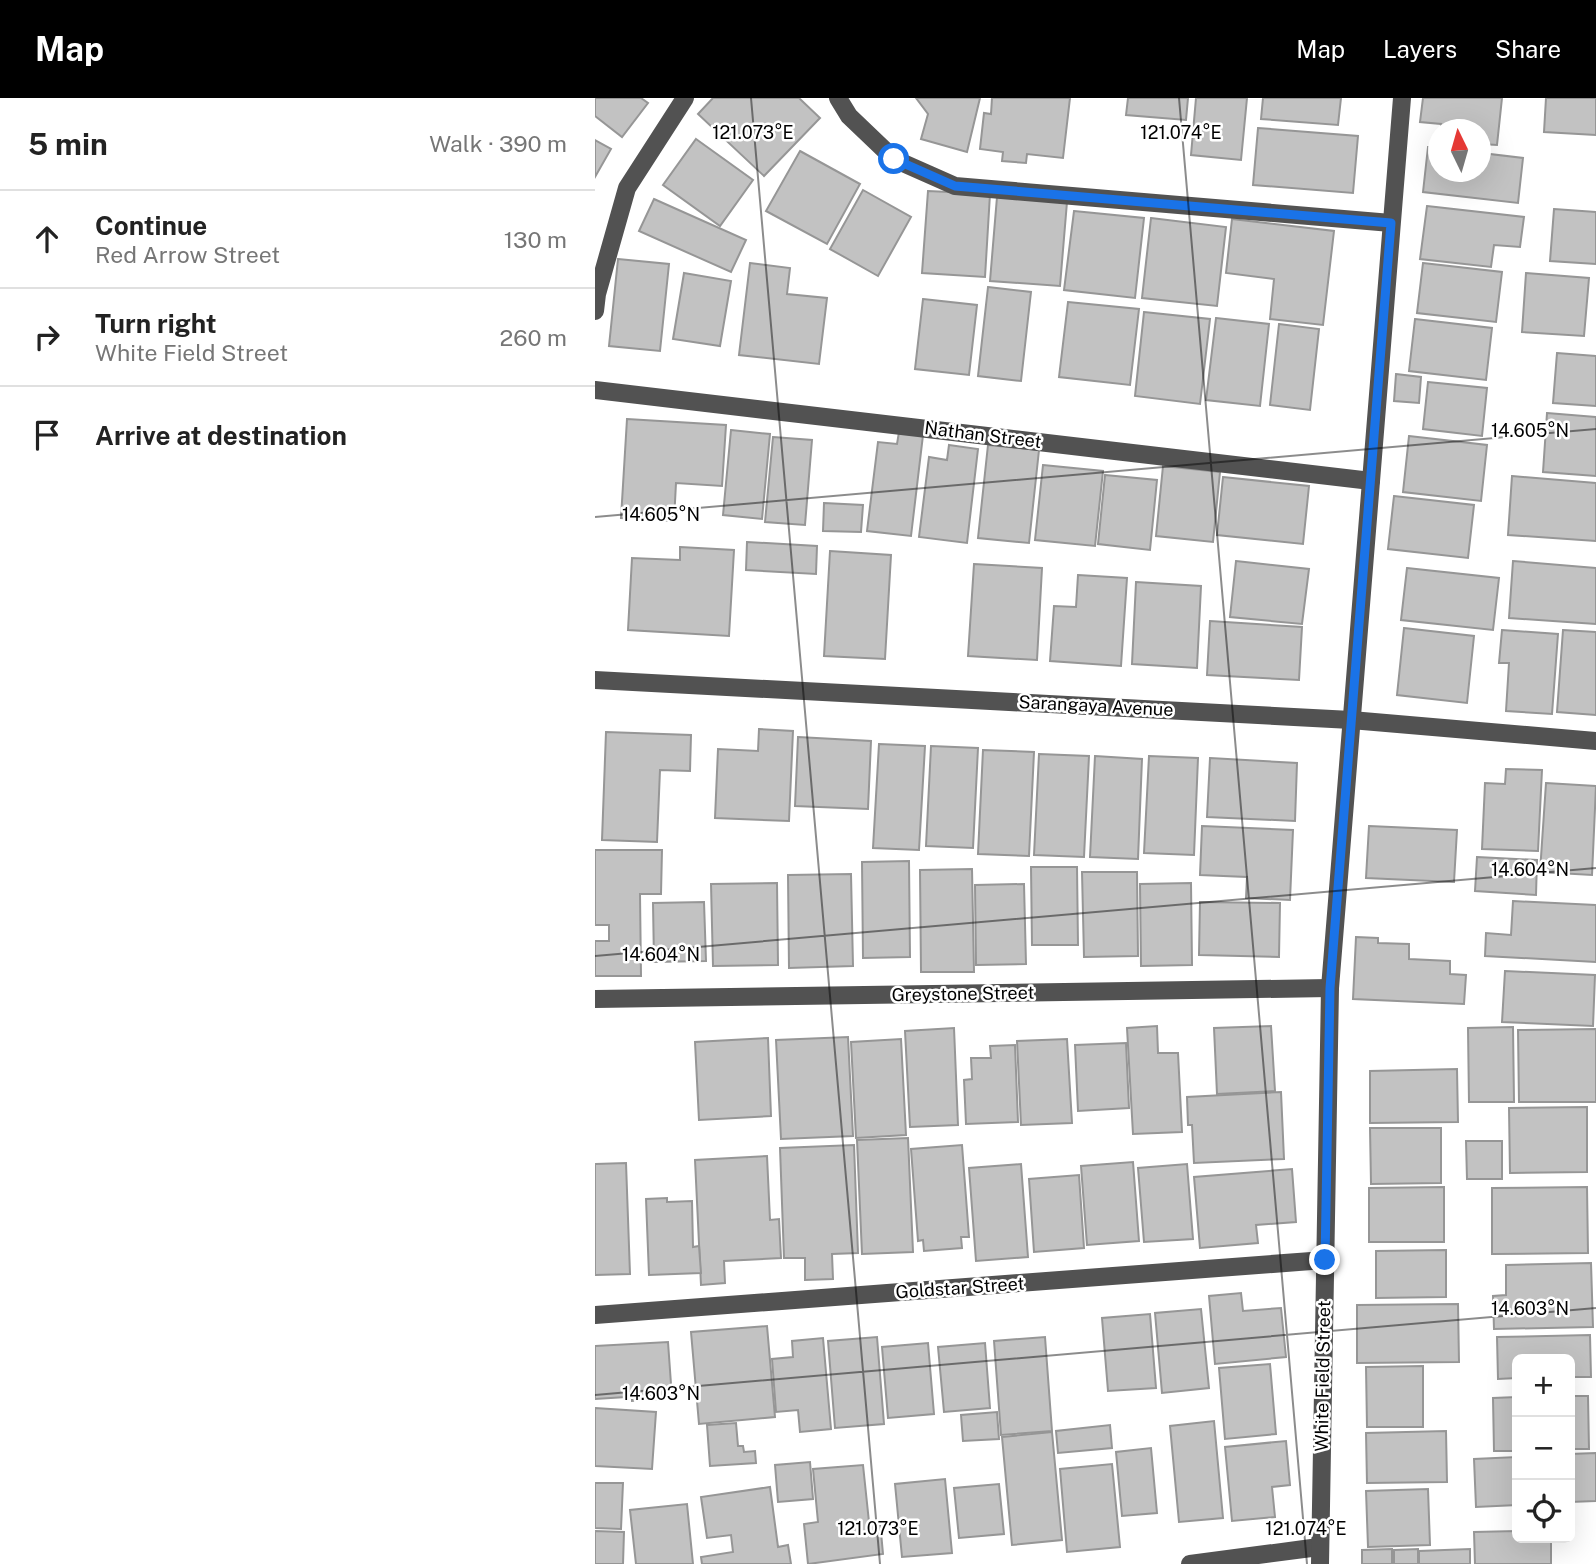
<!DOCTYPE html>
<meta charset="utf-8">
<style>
:root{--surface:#fff;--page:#f2f2f2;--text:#222;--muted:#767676;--line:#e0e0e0;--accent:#000}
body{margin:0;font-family:"Public Sans",sans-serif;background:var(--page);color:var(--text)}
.controls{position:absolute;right:21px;bottom:21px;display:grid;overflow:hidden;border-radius:10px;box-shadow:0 7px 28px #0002}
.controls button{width:63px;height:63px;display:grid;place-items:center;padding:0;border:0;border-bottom:2px solid var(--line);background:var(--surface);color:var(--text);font:35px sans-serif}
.compass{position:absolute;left:833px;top:21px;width:63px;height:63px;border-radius:50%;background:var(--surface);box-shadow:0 7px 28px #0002;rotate:355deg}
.stop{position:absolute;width:21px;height:21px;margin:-16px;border:5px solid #1a73e8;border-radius:50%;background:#fff}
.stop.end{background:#1a73e8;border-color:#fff;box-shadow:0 2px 7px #0008}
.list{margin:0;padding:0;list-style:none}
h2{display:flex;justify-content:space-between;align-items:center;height:91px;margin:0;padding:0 28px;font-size:30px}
h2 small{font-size:23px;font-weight:400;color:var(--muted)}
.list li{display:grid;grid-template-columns:46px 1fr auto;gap:21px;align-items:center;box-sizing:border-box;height:98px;padding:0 28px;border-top:2px solid var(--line)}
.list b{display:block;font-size:26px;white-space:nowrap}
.list p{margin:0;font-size:23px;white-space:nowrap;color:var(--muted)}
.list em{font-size:23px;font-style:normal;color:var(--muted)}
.icon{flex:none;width:38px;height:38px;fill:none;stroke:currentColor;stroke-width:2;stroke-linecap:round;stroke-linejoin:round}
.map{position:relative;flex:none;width:1001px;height:1466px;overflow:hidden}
header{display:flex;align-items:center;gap:42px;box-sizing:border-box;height:98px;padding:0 35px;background:var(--accent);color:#fff}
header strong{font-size:33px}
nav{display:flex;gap:38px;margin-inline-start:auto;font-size:24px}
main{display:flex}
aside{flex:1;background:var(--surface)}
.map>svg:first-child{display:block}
.building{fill:#c2c2c2;stroke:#969696;stroke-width:2}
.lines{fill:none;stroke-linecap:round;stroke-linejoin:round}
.minor{stroke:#525252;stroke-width:18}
.route{stroke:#1a73e8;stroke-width:9}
.ticks{fill:none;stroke:#000;stroke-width:2;stroke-opacity:0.45}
.labels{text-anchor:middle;stroke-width:5;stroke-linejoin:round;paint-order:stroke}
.street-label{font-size:18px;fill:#000;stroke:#fff}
.ticks-label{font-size:18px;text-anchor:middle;fill:#000;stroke:#fff;stroke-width:5;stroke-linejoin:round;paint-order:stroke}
</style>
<header>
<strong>Map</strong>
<nav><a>Map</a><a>Layers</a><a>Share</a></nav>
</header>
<main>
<aside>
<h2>5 min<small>Walk · 390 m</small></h2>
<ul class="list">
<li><svg class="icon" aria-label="ahead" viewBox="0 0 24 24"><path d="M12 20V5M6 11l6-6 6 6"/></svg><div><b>Continue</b><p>Red Arrow Street</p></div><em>130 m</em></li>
<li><svg class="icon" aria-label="right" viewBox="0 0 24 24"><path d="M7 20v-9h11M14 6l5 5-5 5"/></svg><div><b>Turn right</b><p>White Field Street</p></div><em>260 m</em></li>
<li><svg class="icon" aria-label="arrive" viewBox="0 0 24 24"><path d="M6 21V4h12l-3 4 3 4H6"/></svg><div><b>Arrive at destination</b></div></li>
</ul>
</aside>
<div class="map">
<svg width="1001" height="1466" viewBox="0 0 1001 1466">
<rect width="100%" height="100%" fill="#fff"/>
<g class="building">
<polygon points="0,0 46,0 53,5 27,39 0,18"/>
<polygon points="118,0 204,0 225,20 169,78 103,16"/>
<polygon points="321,0 385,0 372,54 326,41 333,16"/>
<polygon points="397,0 475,0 468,60 432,56 431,65 407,63 408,54 385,51 389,15 396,16"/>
<polygon points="533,0 593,0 591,22 531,17"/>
<polygon points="601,0 652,0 646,62 596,57"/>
<polygon points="668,0 746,0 743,27 666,21"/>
<polygon points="828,0 907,0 902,47 886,46 886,32 846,32 846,26 825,24"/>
<polygon points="951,0 1001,0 1001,37 949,34"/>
<polygon points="663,30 763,38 758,95 658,87"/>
<polygon points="101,41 158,82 125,128 68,87"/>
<polygon points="0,42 16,51 0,79"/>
<polygon points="833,49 844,50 844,74 886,74 886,55 928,60 923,105 828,94"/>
<polygon points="205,53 265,86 232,146 171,113"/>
<polygon points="268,92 316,119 283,178 235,151"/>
<polygon points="333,93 395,96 390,179 327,175"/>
<polygon points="402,99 472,104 465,188 395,183"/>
<polygon points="59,101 151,142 136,174 44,133"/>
<polygon points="832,108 929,119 925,149 899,147 896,169 825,161"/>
<polygon points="959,111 1001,114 1001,166 955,163"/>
<polygon points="479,113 549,120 540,200 469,192"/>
<polygon points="556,120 631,129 622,208 547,200"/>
<polygon points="637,121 739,133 728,227 675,221 679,181 631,175"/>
<polygon points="23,161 74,166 65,253 14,248"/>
<polygon points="155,165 195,170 192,196 232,200 224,266 144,257"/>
<polygon points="828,165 907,174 901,224 822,215"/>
<polygon points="89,175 136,183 125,248 78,241"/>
<polygon points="931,175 994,180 989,238 927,234"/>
<polygon points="393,189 436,194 426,283 383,278"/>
<polygon points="328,201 382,207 374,277 320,271"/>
<polygon points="473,204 544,211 535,287 464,279"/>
<polygon points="549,214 615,221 605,306 540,298"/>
<polygon points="621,220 674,226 665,308 611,302"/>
<polygon points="820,221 897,230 891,282 814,273"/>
<polygon points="684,226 724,231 715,312 675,307"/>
<polygon points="962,255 1001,258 1001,308 958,305"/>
<polygon points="801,276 826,279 824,305 799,303"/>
<polygon points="833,284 892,290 887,338 828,331"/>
<polygon points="952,315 1001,319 1001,378 948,374"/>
<polygon points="32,321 131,327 127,388 81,385 79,423 26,420"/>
<polygon points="136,332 175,336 167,421 128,417"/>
<polygon points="304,334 328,337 316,438 272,433 283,344 302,346"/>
<polygon points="814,338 892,347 886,403 808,394"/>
<polygon points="178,339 217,342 210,427 170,424"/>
<polygon points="354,347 383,351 372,445 324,439 334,359 352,362"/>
<polygon points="393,347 444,352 434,445 383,440"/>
<polygon points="448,367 508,373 500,448 440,442"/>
<polygon points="568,368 625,374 618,444 561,438"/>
<polygon points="510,377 562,382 555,452 503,446"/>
<polygon points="917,378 1001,385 1001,443 913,437"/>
<polygon points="628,379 714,388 708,446 622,437"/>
<polygon points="799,398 879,407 873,460 793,451"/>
<polygon points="229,405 268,407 266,434 228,433"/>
<polygon points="152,444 222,448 221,476 151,472"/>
<polygon points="85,449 139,452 134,538 33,532 37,460 85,462"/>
<polygon points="235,453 296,457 290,561 229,558"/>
<polygon points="641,463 714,471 707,526 635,519"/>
<polygon points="918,463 1001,470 1001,526 914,520"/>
<polygon points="379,466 447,470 442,562 373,558"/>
<polygon points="812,470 904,480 898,532 806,522"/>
<polygon points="483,477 532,480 526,568 455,563 459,508 481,509"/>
<polygon points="541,484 606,488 602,570 537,566"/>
<polygon points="615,523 707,529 704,582 612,577"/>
<polygon points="809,530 879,538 872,605 802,597"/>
<polygon points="907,532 963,536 957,616 911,613 914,565 904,565"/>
<polygon points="968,532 1001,534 1001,617 962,614"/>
<polygon points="164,631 198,633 194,723 120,720 123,651 163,653"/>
<polygon points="11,634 96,637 95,673 65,672 62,744 7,742"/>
<polygon points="203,639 276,643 273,711 200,708"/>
<polygon points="284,646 330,648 324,752 278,750"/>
<polygon points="336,648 383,650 378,750 331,748"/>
<polygon points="388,652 439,654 434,758 383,756"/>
<polygon points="444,656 494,658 489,759 439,757"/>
<polygon points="500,658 547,661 543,761 495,759"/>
<polygon points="554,658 603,660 599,757 549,755"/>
<polygon points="615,660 702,665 700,723 612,719"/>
<polygon points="911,671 947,672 943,753 887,751 890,685 910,686"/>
<polygon points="951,685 1001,688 997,777 945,774"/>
<polygon points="607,728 698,732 695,802 651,800 652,779 605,777"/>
<polygon points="774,728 862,732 859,784 771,780"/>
<polygon points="0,752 67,752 66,796 45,796 46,878 0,878 0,843 14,843 14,827 0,827"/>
<polygon points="882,759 942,762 941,797 880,793"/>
<polygon points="314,763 315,859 268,860 267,764"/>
<polygon points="436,769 482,769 483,847 437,847"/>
<polygon points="377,771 379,874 326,874 325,772"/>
<polygon points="487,774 542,774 543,858 489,859"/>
<polygon points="256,776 258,868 194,870 193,777"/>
<polygon points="182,785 183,867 118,868 116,786"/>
<polygon points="596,785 597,867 546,868 545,786"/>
<polygon points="429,786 431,866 381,867 380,787"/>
<polygon points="918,803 1001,807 1001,864 890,858 891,835 916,837"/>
<polygon points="109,804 111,863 59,864 58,805"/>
<polygon points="605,804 685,805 684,859 604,857"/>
<polygon points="761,839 783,840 783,845 814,846 814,861 855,863 855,876 871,877 869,906 758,901"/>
<polygon points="910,873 1000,877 998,928 907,924"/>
<polygon points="562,928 563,955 583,955 587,1034 538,1036 532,930"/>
<polygon points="676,928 680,993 622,996 619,930"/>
<polygon points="918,929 919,1004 874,1004 873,930"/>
<polygon points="359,930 363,1027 315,1029 310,933"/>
<polygon points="1001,931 1001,1004 924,1004 923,932"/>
<polygon points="253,939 258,1038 186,1041 181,942"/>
<polygon points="173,940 176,1018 104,1022 100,944"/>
<polygon points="306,941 311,1037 261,1040 256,944"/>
<polygon points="472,941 477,1025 426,1027 422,943"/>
<polygon points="531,945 534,1010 483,1013 480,947"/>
<polygon points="420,947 423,1024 371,1026 369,982 377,981 376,960 396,960 395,948"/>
<polygon points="862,971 863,1024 775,1025 775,973"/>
<polygon points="686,994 689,1061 599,1065 597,1027 593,1027 592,999"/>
<polygon points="992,1009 992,1074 915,1075 914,1010"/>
<polygon points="775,1030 846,1030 846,1085 776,1086"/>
<polygon points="313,1040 318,1154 267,1156 262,1042"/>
<polygon points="871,1043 907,1043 907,1081 872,1081"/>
<polygon points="259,1047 263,1155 237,1156 238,1181 210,1182 210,1160 189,1160 185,1050"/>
<polygon points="367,1047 374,1139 366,1139 367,1150 329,1153 328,1142 323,1143 316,1051"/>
<polygon points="172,1058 175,1122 184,1121 186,1160 129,1163 130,1185 106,1187 100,1062"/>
<polygon points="538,1064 544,1143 492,1147 486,1068"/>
<polygon points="31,1065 35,1176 0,1177 0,1066"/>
<polygon points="426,1066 433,1159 381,1163 374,1070"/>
<polygon points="592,1066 598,1141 549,1144 543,1070"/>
<polygon points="697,1071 701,1124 661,1127 663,1145 605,1150 599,1079"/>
<polygon points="484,1077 489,1150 439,1154 434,1081"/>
<polygon points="849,1089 849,1144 774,1144 774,1090"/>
<polygon points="992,1089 993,1155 897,1156 897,1090"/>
<polygon points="72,1100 72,1104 97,1103 98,1149 104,1148 106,1175 54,1177 51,1101"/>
<polygon points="851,1152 851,1199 781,1200 781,1153"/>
<polygon points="996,1165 998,1229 899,1231 898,1198 911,1197 911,1167"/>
<polygon points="646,1195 648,1213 686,1210 691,1259 620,1266 614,1198"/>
<polygon points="863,1206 864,1264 762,1265 762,1207"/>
<polygon points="606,1211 614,1290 567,1295 560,1215"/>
<polygon points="555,1216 561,1290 513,1293 507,1220"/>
<polygon points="172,1228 180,1319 104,1326 96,1234"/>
<polygon points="995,1237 996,1279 975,1279 975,1261 922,1261 922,1280 903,1281 902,1239"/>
<polygon points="282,1239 289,1326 240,1330 233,1243"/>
<polygon points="450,1239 457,1333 406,1337 399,1243"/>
<polygon points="228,1240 236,1331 205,1334 203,1312 181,1314 177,1261 198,1259 197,1243"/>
<polygon points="73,1244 77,1300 37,1303 37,1294 33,1294 31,1299 0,1301 0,1248"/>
<polygon points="333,1245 339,1316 293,1320 287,1249"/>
<polygon points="390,1245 395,1310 349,1314 343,1249"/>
<polygon points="675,1266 681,1336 630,1341 624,1270"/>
<polygon points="828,1268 828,1329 772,1329 771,1269"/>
<polygon points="975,1298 993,1298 994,1351 975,1351"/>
<polygon points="922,1299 922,1353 899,1353 898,1300"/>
<polygon points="0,1310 61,1314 57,1371 0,1368"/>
<polygon points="402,1314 404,1341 368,1343 366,1317"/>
<polygon points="619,1323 628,1420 584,1424 575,1328"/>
<polygon points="141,1325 143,1348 148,1348 149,1354 160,1353 161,1365 115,1368 112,1327"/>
<polygon points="515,1327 517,1350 463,1355 461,1333"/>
<polygon points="851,1333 852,1384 772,1385 771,1335"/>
<polygon points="457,1334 467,1442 417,1447 407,1339"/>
<polygon points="691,1343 695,1387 677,1389 680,1419 637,1423 630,1349"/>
<polygon points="556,1350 562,1415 527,1418 521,1354"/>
<polygon points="1001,1355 1001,1403 975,1404 975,1356"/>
<polygon points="922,1359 922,1407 881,1409 879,1361"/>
<polygon points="215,1364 218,1401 183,1404 180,1367"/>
<polygon points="517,1366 525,1449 472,1454 465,1371"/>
<polygon points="268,1367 274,1424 285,1423 288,1456 213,1466 209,1426 223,1424 218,1371"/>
<polygon points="350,1381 357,1455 307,1459 300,1386"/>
<polygon points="0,1385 28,1385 26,1431 0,1430"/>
<polygon points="404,1386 409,1436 364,1440 359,1390"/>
<polygon points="175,1389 183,1449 193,1447 196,1466 107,1466 106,1459 138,1454 136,1437 112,1440 106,1399"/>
<polygon points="833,1391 835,1447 773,1449 771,1393"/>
<polygon points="92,1406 98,1466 41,1466 35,1412"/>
<polygon points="0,1433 29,1434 28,1466 0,1466"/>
<polygon points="922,1433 922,1440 956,1440 956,1466 880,1466 879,1434"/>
<polygon points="797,1451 797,1466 767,1466 767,1452"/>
<polygon points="823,1451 823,1466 799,1466 799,1452"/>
<polygon points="875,1451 875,1466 824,1466 824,1453"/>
</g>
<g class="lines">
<g class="minor">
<polyline points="243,0 254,18 299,61 360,88 796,125"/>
<polyline points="0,213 2,196 32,90 90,0"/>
<polyline points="0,292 776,383"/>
<polyline points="0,582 756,622 1001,643"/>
<polyline points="0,901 735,890"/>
<polyline points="0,1217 730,1162"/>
<polyline points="595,1466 724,1449"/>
<polyline points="725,1466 735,890 807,0"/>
</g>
</g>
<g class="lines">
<polyline class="route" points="299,61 360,88 796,125 735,890 730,1162"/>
</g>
<path class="ticks" d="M156 0 285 1466M584 0 712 1466M0 419 1001 331M0 858 1001 770M0 1297 1001 1210"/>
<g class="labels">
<g class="street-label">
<text transform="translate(388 337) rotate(7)" y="6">Nathan Street</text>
<text transform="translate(501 608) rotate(3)" y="6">Sarangaya Avenue</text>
<text transform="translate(368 896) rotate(-1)" y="6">Greystone Street</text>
<text transform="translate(365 1190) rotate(-4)" y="6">Goldstar Street</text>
<text transform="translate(728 1278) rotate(-89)" y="6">White Field Street</text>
</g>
</g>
<g class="ticks-label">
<text x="158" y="41">121.073°E</text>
<text x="586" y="41">121.074°E</text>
<text x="935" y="339">14.605°N</text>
<text x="66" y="423">14.605°N</text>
<text x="935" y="778">14.604°N</text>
<text x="66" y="863">14.604°N</text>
<text x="935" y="1217">14.603°N</text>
<text x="66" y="1302">14.603°N</text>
<text x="283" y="1437">121.073°E</text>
<text x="711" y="1437">121.074°E</text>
</g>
</svg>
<div class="controls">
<button>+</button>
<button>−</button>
<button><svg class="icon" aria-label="locate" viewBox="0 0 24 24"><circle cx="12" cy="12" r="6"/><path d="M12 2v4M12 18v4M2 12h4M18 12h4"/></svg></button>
</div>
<svg class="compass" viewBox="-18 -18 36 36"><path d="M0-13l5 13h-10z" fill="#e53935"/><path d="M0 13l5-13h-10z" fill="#767676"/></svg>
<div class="stop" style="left:299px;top:61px"></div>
<div class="stop end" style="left:730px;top:1162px"></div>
</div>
</main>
